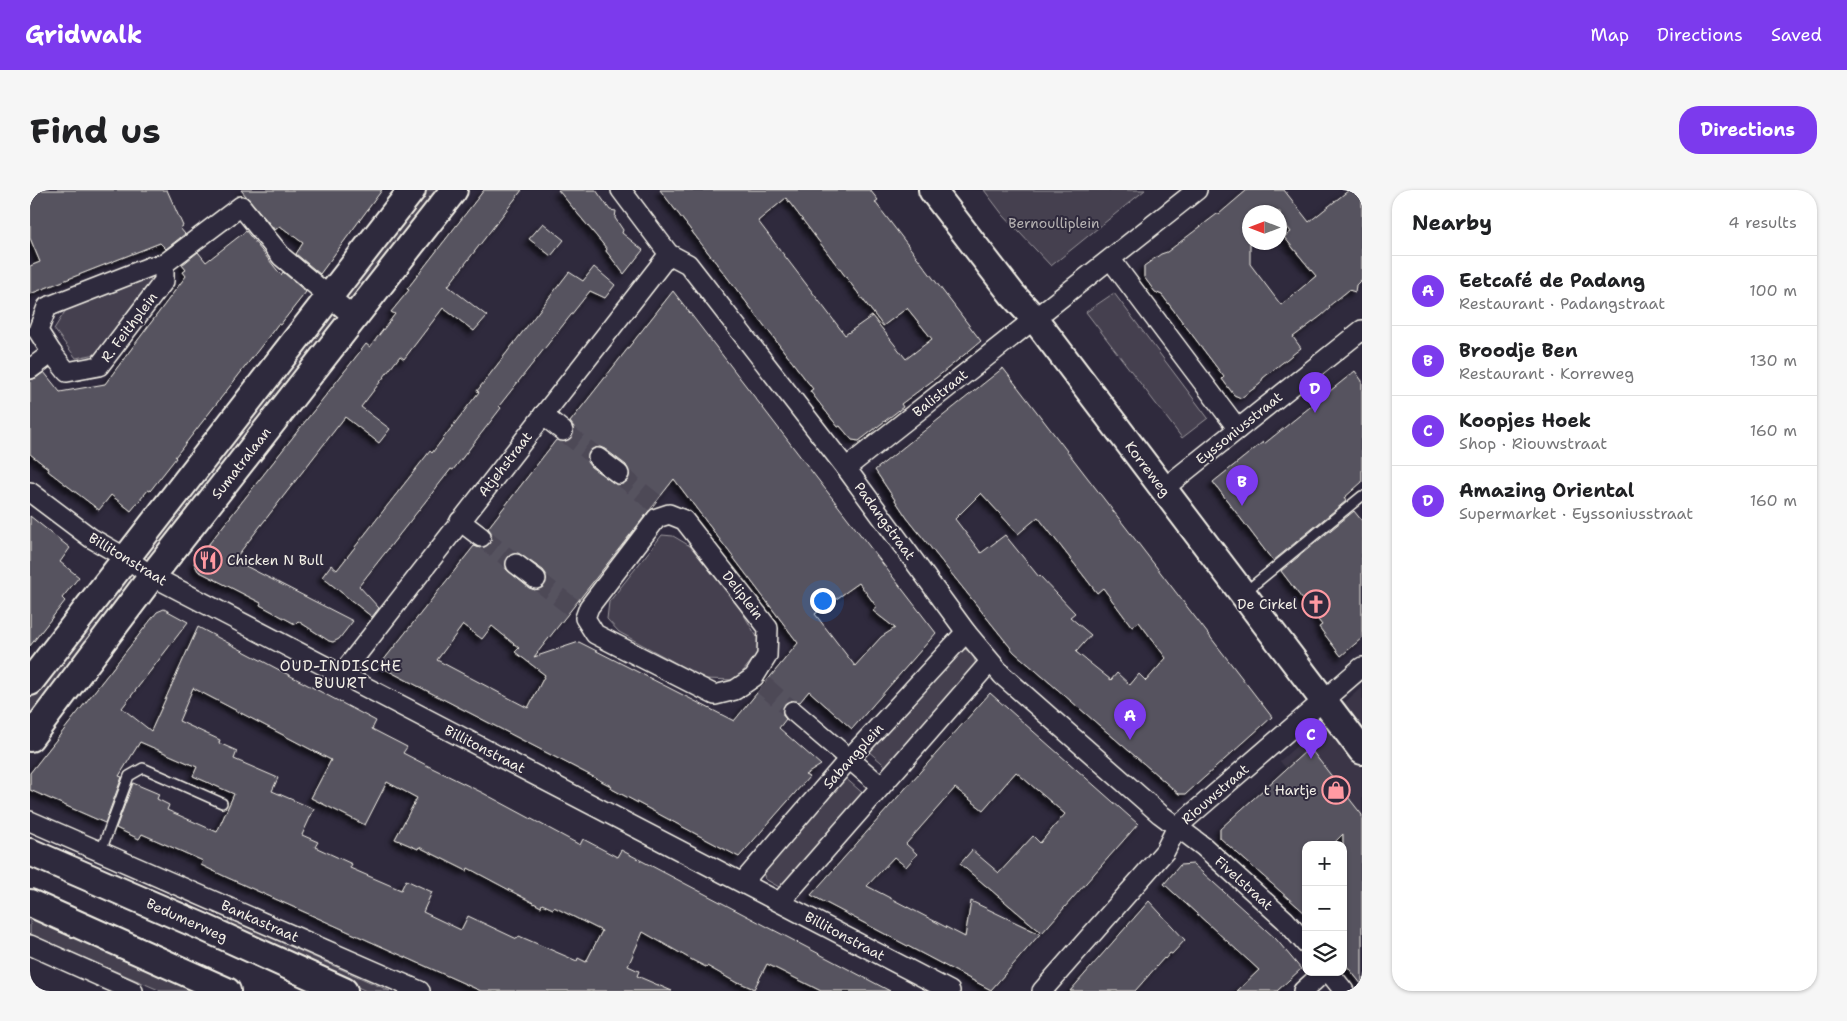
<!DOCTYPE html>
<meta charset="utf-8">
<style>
:root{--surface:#fff;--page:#f6f6f6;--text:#202124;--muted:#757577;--line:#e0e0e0;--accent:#7c3aed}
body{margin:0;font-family:"Shantell Sans",sans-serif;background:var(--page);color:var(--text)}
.controls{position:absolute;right:15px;bottom:15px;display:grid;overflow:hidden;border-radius:10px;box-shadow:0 1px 4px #0004}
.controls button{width:45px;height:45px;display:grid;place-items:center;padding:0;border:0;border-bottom:1px solid var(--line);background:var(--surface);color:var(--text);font:25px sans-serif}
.compass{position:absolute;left:1212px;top:15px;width:45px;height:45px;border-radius:50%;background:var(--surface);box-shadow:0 1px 4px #0004;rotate:270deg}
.you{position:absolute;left:792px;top:410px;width:18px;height:18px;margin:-12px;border:4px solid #fff;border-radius:50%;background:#1a73e8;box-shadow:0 0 0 8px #1a73e833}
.badge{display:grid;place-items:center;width:32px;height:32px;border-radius:50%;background:var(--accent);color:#fff;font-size:16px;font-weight:700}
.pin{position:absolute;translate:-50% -41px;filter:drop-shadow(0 1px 2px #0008)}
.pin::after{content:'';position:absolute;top:26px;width:18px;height:15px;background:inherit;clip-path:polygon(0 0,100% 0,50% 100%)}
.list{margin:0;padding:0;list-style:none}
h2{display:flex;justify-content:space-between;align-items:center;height:65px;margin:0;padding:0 20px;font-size:21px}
h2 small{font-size:16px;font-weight:400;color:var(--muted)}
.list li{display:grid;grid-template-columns:32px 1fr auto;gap:15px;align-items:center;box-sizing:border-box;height:70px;padding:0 20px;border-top:1px solid var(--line)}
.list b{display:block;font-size:19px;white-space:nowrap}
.list p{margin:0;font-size:16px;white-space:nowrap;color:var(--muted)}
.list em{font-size:16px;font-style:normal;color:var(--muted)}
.icon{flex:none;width:28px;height:28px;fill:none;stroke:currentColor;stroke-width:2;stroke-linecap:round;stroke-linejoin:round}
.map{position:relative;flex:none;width:1332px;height:801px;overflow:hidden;border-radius:20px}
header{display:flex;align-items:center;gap:30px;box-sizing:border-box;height:70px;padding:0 25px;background:var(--accent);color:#fff}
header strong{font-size:24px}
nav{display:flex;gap:28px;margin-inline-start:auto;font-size:18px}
.intro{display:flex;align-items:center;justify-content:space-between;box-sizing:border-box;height:120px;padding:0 30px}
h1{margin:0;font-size:35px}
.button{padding:12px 22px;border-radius:20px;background:var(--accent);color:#fff;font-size:18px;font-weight:700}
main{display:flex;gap:30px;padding:0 30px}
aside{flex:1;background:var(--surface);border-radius:20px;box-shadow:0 1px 4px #0004}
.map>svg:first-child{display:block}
.built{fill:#3b3647}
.green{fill:#454050;stroke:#9c989c}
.building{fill:#56525f;stroke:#f4f1e8;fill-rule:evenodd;filter:url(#shadow)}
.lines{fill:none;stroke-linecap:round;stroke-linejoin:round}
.street-tunnel{stroke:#4d4857;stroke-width:19;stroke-dasharray:19 9;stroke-linecap:butt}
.lane-casing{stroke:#f4f1e8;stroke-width:12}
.street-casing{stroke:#f4f1e8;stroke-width:22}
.secondary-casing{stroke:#f4f1e8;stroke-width:30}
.lane{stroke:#2f2a3d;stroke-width:9}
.street{stroke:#2f2a3d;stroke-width:19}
.secondary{stroke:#2f2a3d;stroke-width:26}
.labels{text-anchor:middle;stroke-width:4;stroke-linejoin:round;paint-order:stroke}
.park-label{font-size:14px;fill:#b7b3b3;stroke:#2f2a3d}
.street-label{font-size:14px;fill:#f4f1e8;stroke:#2f2a3d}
.poi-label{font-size:14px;fill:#f4f1e8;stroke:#2f2a3d;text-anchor:end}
.neighbourhood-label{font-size:15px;letter-spacing:1px;fill:#f4f1e8;stroke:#2f2a3d}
</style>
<header>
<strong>Gridwalk</strong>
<nav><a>Map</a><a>Directions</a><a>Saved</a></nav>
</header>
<div class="intro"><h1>Find us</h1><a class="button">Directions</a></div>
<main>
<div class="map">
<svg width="1332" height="801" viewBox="0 0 1332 801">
<defs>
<filter id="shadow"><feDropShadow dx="-4.5" dy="4.5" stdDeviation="2.5" flood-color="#0009"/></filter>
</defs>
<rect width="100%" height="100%" fill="#2f2a3d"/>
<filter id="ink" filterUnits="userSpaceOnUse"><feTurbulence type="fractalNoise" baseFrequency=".02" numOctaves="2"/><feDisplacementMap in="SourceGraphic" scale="10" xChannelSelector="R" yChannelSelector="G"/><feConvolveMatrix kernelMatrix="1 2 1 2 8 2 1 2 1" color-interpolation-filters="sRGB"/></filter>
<g filter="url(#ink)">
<polygon class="built" points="1332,497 1332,677 1250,571"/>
<g class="green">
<polygon points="389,0 417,0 324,121 305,107"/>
<polygon points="954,0 1115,0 1021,76 973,25"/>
<polygon points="118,85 123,93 71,163 46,168 24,139 39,115"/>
<polygon points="1084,103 1178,228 1152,248 1056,122"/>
<polygon points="297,119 315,133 126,374 109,360"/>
<polygon points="632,345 643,346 660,356 708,415 730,452 726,465 706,490 675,489 589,442 577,429 579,412"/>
<polygon points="94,380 111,393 0,535 0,501"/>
<path d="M932 458C942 461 946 469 946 479L859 579 837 560Z"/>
<polygon points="813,586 836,606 755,695 749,697 735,689 733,681"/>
<polygon points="0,723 182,801 131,801 0,744"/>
<polygon points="199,729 360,801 336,801 197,734"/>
</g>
<g class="building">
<polygon points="0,0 137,0 153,36 150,38 155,44 136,59 130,53 0,104 0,76 10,72 0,48"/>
<polygon points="211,0 352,0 290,84 266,64 273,53 250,36 245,40"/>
<polygon points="454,0 492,0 418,96 457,126 444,141 413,118 374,169 370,166 331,217 360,239 349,253 315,227 204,370 323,431 309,449 303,452 299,451 268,431 265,434 230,415 231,413 168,381 164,373 336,154 340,157 365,124 361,122 379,100 377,99"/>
<polygon points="528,0 566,0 580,20 586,21 585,28 593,40 592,43 613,60 594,84 576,61 577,59"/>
<path d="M630 0H840L848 10 845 12 951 151 906 188 871 214 873 217 829 251 822 250 810 236 808 237 780 201 783 199ZM756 8 853 136 877 118 902 149 876 169 842 126 815 145 728 31Z"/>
<path d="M1217 0H1254L1279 32 1319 0H1332V89L1326 95 1325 102 1319 100 1299 116 1300 118 1291 126 1263 147 1271 158 1233 188 1230 194 1211 208 1204 205 1192 189 1194 187 1132 105 1125 102 1114 87V76L1131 64 1137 62 1187 24H1189ZM1220 22H1250V27L1261 42 1254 47 1286 86 1251 115 1220 74Z"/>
<polygon points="513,33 534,50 521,66 499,49"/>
<polygon points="216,41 251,85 253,82 276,102 250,135 248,134 236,150 145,267 146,268 120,301 118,300 101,321 81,305 69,320 18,281 19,279 0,264 0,190 6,188 14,182 30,202 75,194 156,86 153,82 156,80 152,75 168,62 176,72"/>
<polygon points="564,77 585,95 575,108 560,101 469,216 471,218 423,280 421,279 329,396 349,418 342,427 292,387 301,375 307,380 400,261 402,263 438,216 449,202 447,201 539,82 553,91"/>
<path d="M643 101 906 443 822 539 779 501 770 512 760 510 755 513 752 519 753 525 756 529 749 538 791 575 775 585 779 587 709 667 580 598 581 596 349 476 444 356 450 358 460 354 462 348 461 342 458 338 526 250 537 252 542 248 544 237 540 232ZM564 257H570L575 259 596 275 600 285 598 291 593 295H587L561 277 557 272V266L559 261ZM644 289 768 453 704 531 549 452 504 467ZM488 363 513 380 516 384 517 391 511 399 505 400 499 398 476 379 475 372 477 367 482 364ZM829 393 846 416 843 421 865 438 851 447 825 476 785 424ZM433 435 452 449 462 436 489 458 485 462 515 485 498 518 407 470Z"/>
<path d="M973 178 1242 527 1156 604H1149L984 462 877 328 845 280ZM951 303 988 344 1008 327 1067 403 1073 398 1102 437 1109 432 1136 468 1116 491 1109 484 1100 495 1087 483 1081 490 1046 462 1061 445 1040 427 1045 423 1010 386 1009 387 975 345 951 363 925 329Z"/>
<polygon points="1325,181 1332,191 1332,292 1314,308 1316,311 1243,371 1183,292 1233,252 1234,254"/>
<polygon points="1324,321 1332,331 1332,448 1311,466 1289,437 1292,435 1251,381"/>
<polygon points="0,326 40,358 30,372 49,387 32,408 35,411 0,456"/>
<path d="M134 419 158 432 92 518 121 541 168 437 346 531 342 539 377 557 373 563 402 578 453 603 550 655 553 649 587 667 591 660 860 801H791L737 774 724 799 708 792 707 793 677 776 676 777 664 771 613 742 598 776 609 781 607 786 642 801H451L196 687 171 675 173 671 112 644 109 649 86 638 103 593 129 604 127 609 139 615 137 620 187 642 204 604 163 586 167 577 110 552 89 586 92 587 75 633 0 600V583L127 422ZM163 498 301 570 281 608 335 635 357 592 387 608 365 649 388 659 389 657 437 681 438 678 511 717 512 714 523 719 524 717 572 741 556 772 548 768 547 771 489 746 487 749 438 726 431 740 393 722 402 702 376 690 371 700 320 678 322 674 285 657 288 652 272 645 284 619 242 601 248 588 204 569 207 561 189 553 190 550 149 531Z"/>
<polygon points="960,503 1108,634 1012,743 930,674 942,660 969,683 1003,646 1010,653 1035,624 986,582 953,620 925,598 876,654 887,664 876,677 864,667 837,696 935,747 941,711 1010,744 961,800 781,705"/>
<polygon points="1276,561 1279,564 1282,561 1332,625 1332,795 1313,771 1313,644 1302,655 1276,655 1276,724 1190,648 1190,639"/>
<polygon points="1163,674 1246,749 1271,779 1247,801 1207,801 1229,780 1134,694 1150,675"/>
<polygon points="1119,711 1155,750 1142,764 1140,763 1135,769 1134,768 1105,801 1040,801"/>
</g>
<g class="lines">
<g class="street-tunnel">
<polyline points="533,241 568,268"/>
<polyline points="589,284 625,313"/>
<polyline points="451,347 486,374"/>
<polyline points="506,389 542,417"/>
<polyline points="733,495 763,521"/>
</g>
<g class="lane-casing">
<g id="lane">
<polyline points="1215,402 1332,306"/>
<polyline points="71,661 99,586 113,578 192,613"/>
</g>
</g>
<g class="street-casing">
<g id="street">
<polyline points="591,0 639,64 658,74 816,278 936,442 972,485 1130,624 1174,657 1255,730 1276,754"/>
<polyline points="1081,70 1208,239"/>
<polyline points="22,163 37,182 69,176 134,91 134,74"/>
<polyline points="0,179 22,163 8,141 17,117 122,76 134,74 211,16 252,67 325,128"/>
<polyline points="513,225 533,241"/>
<polyline points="568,268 589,284"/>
<polyline points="816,278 1167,0"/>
<polyline points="1133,299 1332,140"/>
<polyline points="0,302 61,348 96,368 122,386 920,801"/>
<polygon points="639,324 654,330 738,438 737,466 724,487 705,500 685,505 565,444 555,428 559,417 627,328"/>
<polyline points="430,331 451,347"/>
<polyline points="486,374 506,389"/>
<polyline points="311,485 639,64"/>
<polyline points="763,521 851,596"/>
<polyline points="0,631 390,801"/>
<polyline points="713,692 819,569 936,442"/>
<polyline points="750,712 960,472"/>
<polyline points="0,755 103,801"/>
<polyline points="1299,782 1314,801"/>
<polyline points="1012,801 1135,661 1147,637 1332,477"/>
<polyline points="1273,801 1294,782"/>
</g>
</g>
<g class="secondary-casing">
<g id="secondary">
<polyline points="902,0 982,104 1004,128 1332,561"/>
<polyline points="0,492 382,0"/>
<polyline points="0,548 122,386 424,0"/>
<polyline points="0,662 173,737 314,801"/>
<polyline points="0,713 197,801"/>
</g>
</g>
<use href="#lane" class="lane"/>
<use href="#street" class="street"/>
<use href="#secondary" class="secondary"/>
</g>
</g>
<defs>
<g id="restaurant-ring" transform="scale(1.4375)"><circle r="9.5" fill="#2f2a3d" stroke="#ff9aa2" stroke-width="1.5"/><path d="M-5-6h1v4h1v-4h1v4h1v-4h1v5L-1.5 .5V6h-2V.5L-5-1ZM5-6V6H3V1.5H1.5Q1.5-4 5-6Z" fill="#ff9aa2"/></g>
<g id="church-ring" transform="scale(1.4375)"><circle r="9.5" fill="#2f2a3d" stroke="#ff9aa2" stroke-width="1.5"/><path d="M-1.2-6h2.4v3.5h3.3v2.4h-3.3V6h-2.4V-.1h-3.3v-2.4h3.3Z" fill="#ff9aa2"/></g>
<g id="shop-ring" transform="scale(1.4375)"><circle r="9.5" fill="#2f2a3d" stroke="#ff9aa2" stroke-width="1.5"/><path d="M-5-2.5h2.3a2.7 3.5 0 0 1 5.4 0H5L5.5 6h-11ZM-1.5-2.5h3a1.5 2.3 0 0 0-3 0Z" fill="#ff9aa2"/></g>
</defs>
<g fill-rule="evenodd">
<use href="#restaurant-ring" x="178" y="370"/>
<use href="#church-ring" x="1286" y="414"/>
<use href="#shop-ring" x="1306" y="600"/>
</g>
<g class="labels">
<g class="park-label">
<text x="1024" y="38">Bernoulliplein</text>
</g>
<g class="street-label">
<text transform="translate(99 137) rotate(-53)" y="5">R. Feithplein</text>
<text transform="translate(910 203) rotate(-39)" y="5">Balistraat</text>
<text transform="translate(1209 238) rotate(-39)" y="5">Eyssoniusstraat</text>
<text transform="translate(211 273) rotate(-52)" y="5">Sumatralaan</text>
<text transform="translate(475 274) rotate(-52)" y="5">Atjehstraat</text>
<text transform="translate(1118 279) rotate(53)" y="5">Korreweg</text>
<text transform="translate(855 331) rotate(54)" y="5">Padangstraat</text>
<text transform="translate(98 369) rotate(31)" y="5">Billitonstraat</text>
<text transform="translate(713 405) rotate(52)" y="5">Deliplein</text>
<text transform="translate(455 559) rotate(27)" y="5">Billitonstraat</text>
<text transform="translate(823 566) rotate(-48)" y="5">Sabangplein</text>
<text transform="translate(1185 604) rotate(-41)" y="5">Riouwstraat</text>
<text transform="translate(1214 693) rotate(42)" y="5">Fivelstraat</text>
<text transform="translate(157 730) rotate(24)" y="5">Bedumerweg</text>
<text transform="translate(230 731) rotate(24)" y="5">Bankastraat</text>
<text transform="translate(815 746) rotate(28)" y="5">Billitonstraat</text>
</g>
<g class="poi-label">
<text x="197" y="375" text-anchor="start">Chicken N Bull</text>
<text x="1267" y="419">De Cirkel</text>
<text x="1287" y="605">t Hartje</text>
</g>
<g class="neighbourhood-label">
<text x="311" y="481">OUD-INDISCHE<tspan x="311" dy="17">BUURT</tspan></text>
</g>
</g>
</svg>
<div class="controls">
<button>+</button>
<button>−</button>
<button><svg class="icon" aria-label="layers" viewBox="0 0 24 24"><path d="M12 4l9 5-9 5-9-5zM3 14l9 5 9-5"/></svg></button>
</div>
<svg class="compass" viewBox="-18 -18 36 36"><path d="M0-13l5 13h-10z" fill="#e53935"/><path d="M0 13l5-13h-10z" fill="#757577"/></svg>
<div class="you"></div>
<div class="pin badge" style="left:1100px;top:550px">A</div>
<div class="pin badge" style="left:1212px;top:316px">B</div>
<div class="pin badge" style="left:1281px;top:569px">C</div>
<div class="pin badge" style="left:1285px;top:223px">D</div>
</div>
<aside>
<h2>Nearby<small>4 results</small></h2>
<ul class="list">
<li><span class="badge">A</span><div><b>Eetcafé de Padang</b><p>Restaurant · Padangstraat</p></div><em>100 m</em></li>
<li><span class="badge">B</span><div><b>Broodje Ben</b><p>Restaurant · Korreweg</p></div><em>130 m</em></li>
<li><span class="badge">C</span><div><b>Koopjes Hoek</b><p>Shop · Riouwstraat</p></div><em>160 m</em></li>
<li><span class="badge">D</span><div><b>Amazing Oriental</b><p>Supermarket · Eyssoniusstraat</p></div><em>160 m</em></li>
</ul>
</aside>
</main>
